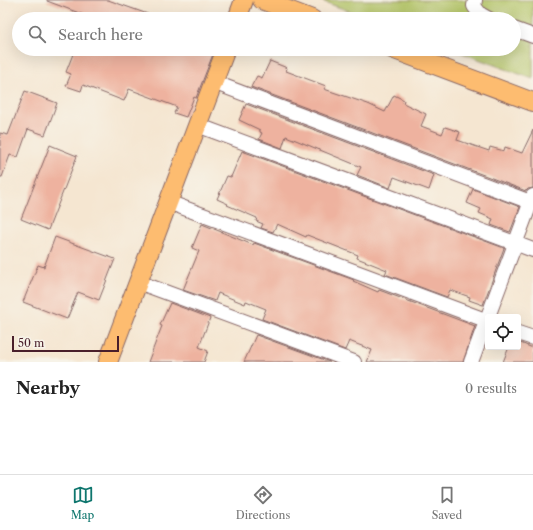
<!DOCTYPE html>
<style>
:root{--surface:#fff;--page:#f6f6f6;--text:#222;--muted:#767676;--line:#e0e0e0;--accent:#0f766e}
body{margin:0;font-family:"Libre Caslon Text",serif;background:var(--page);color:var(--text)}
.controls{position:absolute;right:12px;bottom:12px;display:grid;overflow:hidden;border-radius:4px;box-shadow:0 4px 16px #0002}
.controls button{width:36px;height:36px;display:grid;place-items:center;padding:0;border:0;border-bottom:1px solid var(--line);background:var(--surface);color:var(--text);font:20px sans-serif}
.scale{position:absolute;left:12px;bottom:10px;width:107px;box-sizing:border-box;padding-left:4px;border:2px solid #4a1f2b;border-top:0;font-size:11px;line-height:14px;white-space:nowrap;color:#4a1f2b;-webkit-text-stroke:3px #f7f3e8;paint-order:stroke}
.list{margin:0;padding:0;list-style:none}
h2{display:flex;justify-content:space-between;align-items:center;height:52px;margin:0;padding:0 16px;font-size:17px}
h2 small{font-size:13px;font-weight:400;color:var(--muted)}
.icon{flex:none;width:22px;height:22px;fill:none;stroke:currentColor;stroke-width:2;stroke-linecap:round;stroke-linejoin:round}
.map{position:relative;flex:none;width:533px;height:362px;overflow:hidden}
.search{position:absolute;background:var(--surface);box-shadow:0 4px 16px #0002;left:12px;right:12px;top:12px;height:44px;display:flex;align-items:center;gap:10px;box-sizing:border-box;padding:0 14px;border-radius:22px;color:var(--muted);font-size:15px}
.sheet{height:112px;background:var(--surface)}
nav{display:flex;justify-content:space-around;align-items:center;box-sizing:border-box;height:56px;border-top:1px solid var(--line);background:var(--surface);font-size:11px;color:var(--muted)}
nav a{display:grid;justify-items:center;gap:2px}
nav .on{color:var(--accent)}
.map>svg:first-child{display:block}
.green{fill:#b3c467;stroke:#7e7249}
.building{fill:#eeb29f}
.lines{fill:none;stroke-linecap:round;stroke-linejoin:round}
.minor-casing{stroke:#866565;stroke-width:16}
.major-casing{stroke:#866565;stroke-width:20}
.minor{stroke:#fff;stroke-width:14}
.major{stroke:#fdbc70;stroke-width:18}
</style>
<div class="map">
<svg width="533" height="362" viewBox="0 0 533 362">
<rect width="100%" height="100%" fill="#f7f3e8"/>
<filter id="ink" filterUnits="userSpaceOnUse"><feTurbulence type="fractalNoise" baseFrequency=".025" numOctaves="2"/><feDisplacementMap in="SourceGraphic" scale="8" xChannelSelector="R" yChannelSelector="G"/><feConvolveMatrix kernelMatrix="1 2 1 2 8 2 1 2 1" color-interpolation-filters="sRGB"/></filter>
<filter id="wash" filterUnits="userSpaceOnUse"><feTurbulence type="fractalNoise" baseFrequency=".012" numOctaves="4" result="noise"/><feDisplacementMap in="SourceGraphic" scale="16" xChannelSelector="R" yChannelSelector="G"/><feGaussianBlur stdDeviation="0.9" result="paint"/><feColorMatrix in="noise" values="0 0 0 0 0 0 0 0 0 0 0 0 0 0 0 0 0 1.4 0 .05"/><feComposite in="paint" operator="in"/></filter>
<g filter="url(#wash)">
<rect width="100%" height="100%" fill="#f5e6d1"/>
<polygon class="green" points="319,0 533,0 533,79 451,49 514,49 514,19 371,19"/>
<g id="blocks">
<g class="building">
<polygon points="47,0 108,0 159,18 158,19 95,19 47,1"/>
<polygon points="75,49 215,49 196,98 194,97 186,117 174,113 177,107 129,89 124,101 83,85 81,91 66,86 71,74 66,72"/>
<polygon points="270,61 287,68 286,71 326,86 324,89 368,104 385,112 394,95 404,100 403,103 426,114 421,126 442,134 445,127 460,132 457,140 489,151 490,147 504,151 505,147 522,153 533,130 533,188 528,189 526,191 251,87 257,76 262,78"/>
<polygon points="25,91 57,103 45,135 28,129 18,157 10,155 2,177 0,177 0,133 8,135"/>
<polygon points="246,104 434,175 429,190 394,177 390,188 357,175 361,167 286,136 282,148 259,139 262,133 260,132 260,130 239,120"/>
<polygon points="50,145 77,156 48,230 21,219"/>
<polygon points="242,151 504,248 483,305 469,300 470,297 450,290 447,297 385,274 387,270 357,258 358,255 307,235 306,237 277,224 273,232 261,228 263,224 256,221 257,218 227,205 228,204 217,199 227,176 231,177"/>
<polygon points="473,189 520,207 510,232 491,225 493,219 479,213 481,209 467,203"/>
<polygon points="202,224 253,245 254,243 354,280 353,281 378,292 379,290 475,326 463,362 367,362 372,350 349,341 345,350 262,319 266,309 246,301 245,304 218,293 215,301 183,290 199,251 192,248"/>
<polygon points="55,237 115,259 99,300 78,292 67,319 23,302 38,265 44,267"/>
<polygon points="170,303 210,318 199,347 208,351 204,362 148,362 162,326 160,325"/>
<polygon points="256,335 330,362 244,362"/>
<polygon points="518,342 533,348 533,362 503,362 509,347 518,347"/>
</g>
</g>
</g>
<g filter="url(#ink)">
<use href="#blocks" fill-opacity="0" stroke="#866565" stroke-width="1"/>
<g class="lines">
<g class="minor-casing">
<g id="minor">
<polyline points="475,0 474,6 480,14 489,19"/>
<polyline points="514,29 533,36"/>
<polyline points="213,82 533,203"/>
<polyline points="197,125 533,250"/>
<polyline points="168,202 488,321"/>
<polyline points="138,282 354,362"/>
<polyline points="518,333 533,338"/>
<polyline points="471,362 533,196"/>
</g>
</g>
<g class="major-casing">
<g id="major">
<polyline points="262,0 312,19"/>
<polyline points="237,19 244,0"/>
<polyline points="392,49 533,102"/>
<polyline points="108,362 226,49"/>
</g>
</g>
<use href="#minor" class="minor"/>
<use href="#major" class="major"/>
</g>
</g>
</svg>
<div class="controls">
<button><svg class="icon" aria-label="locate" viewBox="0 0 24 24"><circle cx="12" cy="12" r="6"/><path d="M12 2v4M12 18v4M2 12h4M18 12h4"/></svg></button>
</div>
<div class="scale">50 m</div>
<div class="search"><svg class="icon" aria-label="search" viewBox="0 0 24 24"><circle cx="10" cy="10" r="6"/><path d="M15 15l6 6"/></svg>Search here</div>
</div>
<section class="sheet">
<h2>Nearby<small>0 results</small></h2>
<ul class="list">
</ul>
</section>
<nav>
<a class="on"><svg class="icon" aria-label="map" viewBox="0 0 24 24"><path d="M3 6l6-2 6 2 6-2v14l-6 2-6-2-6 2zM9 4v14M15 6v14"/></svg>Map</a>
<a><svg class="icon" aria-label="directions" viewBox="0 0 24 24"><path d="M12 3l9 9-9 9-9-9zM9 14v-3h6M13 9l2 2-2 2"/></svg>Directions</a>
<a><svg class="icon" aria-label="saved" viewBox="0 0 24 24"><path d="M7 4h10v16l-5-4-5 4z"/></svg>Saved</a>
</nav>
